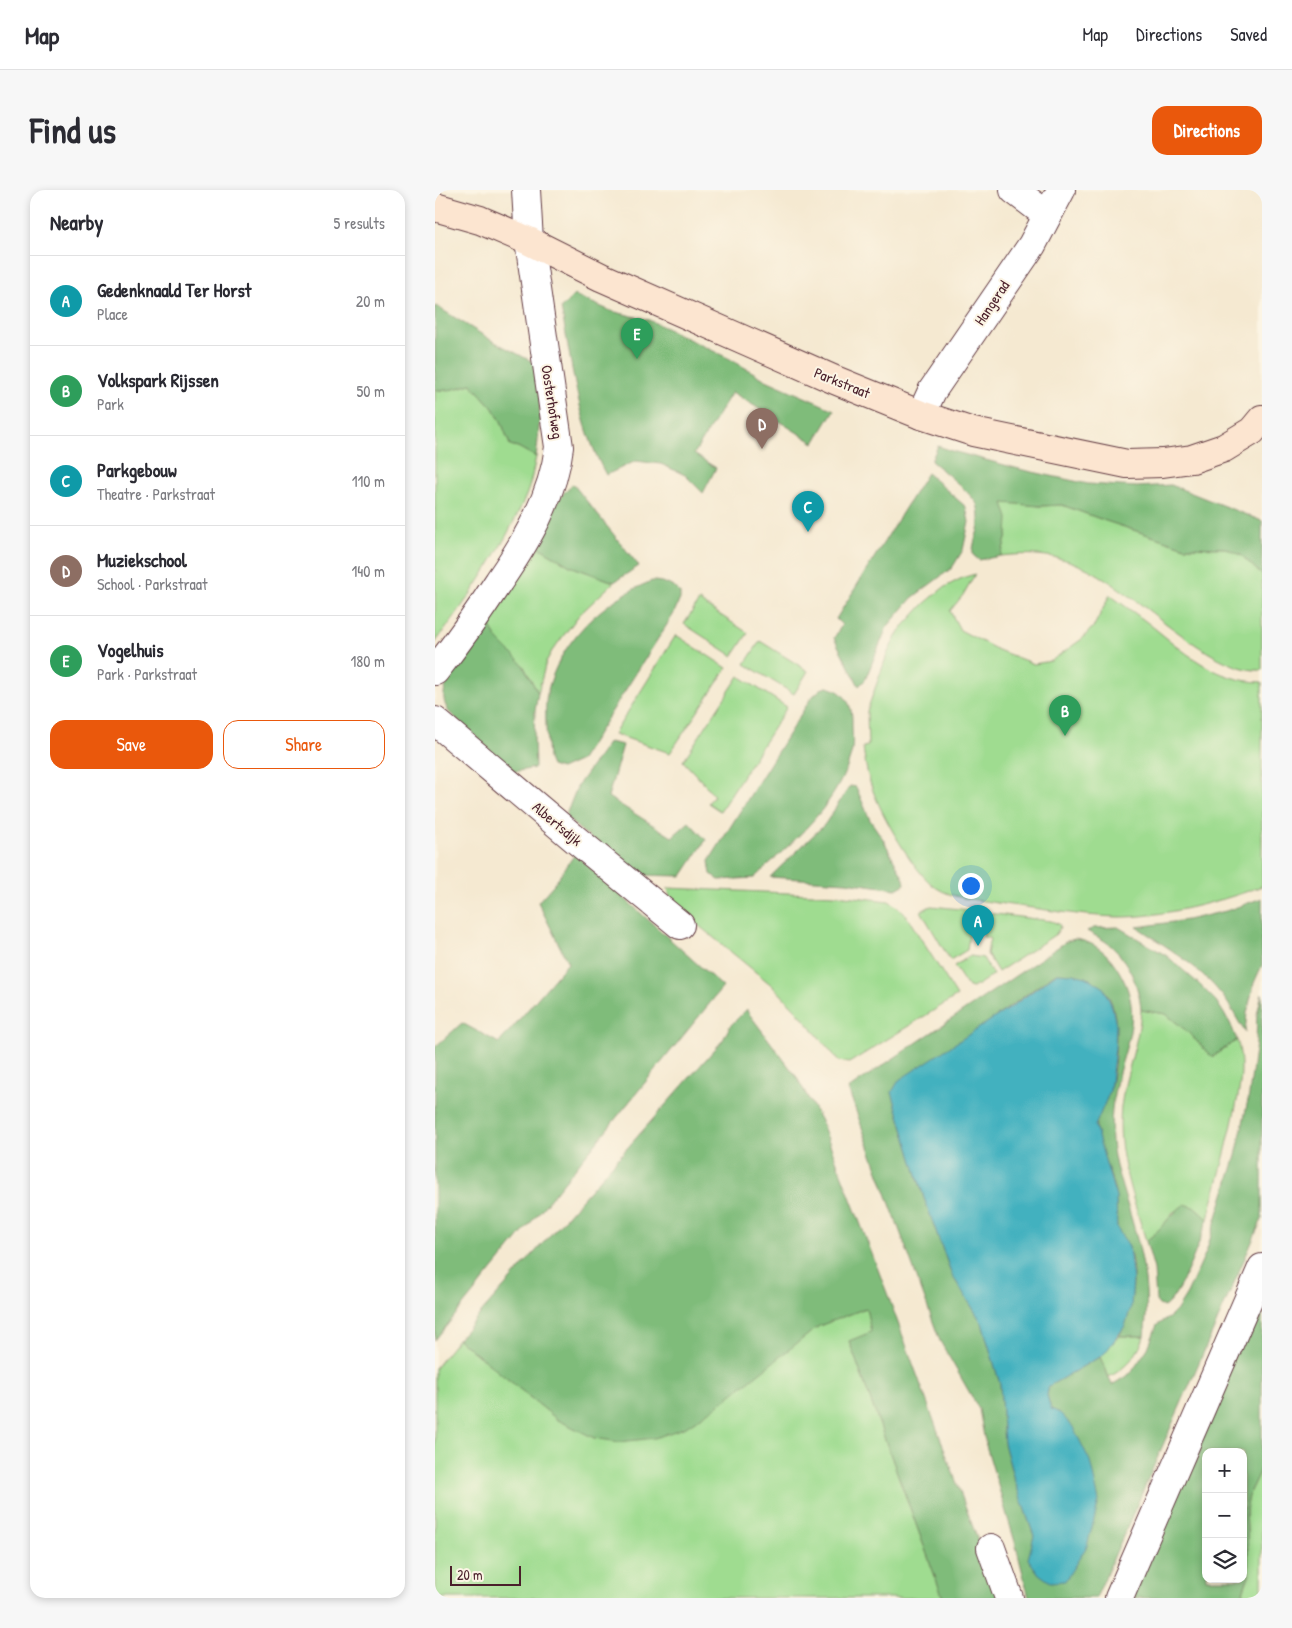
<!DOCTYPE html>
<meta charset="utf-8">
<style>
:root{--surface:#fff;--page:#f7f7f7;--text:#2b2b33;--muted:#7c7c81;--line:#e1e1e2;--accent:#ea580c}
body{margin:0;font-family:"Patrick Hand",sans-serif;background:var(--page);color:var(--text)}
.controls{position:absolute;right:15px;bottom:15px;display:grid;overflow:hidden;border-radius:10px;box-shadow:0 2px 8px #0003}
.controls button{width:45px;height:45px;display:grid;place-items:center;padding:0;border:0;border-bottom:1px solid var(--line);background:var(--surface);color:var(--text);font:25px sans-serif}
.scale{position:absolute;left:15px;bottom:12px;width:71px;box-sizing:border-box;padding-left:5px;border:2px solid #4a1f2b;border-top:0;font-size:14px;line-height:18px;white-space:nowrap;color:#4a1f2b;-webkit-text-stroke:4px #fcf5e5;paint-order:stroke}
.you{position:absolute;left:535px;top:695px;width:18px;height:18px;margin:-12px;border:4px solid #fff;border-radius:50%;background:#1a73e8;box-shadow:0 0 0 8px #1a73e833}
.badge{display:grid;place-items:center;width:32px;height:32px;border-radius:50%;background:var(--accent);color:#fff;font-size:16px;font-weight:700}
.pin{position:absolute;translate:-50% -41px;filter:drop-shadow(0 1px 2px #0008)}
.pin::after{content:'';position:absolute;top:26px;width:18px;height:15px;background:inherit;clip-path:polygon(0 0,100% 0,50% 100%)}
.list{margin:0;padding:0;list-style:none}
h2{display:flex;justify-content:space-between;align-items:center;height:65px;margin:0;padding:0 20px;font-size:21px}
h2 small{font-size:16px;font-weight:400;color:var(--muted)}
.list li{display:grid;grid-template-columns:32px 1fr auto;gap:15px;align-items:center;box-sizing:border-box;height:90px;padding:0 20px;border-top:1px solid var(--line)}
.list b{display:block;font-size:19px;white-space:nowrap}
.list p{margin:0;font-size:16px;white-space:nowrap;color:var(--muted)}
.list em{font-size:16px;font-style:normal;color:var(--muted)}
.actions{display:flex;gap:10px;padding:15px 20px}
.actions a{flex:1;padding:11px 0;border:1px solid var(--accent);border-radius:15px;text-align:center;font-size:18px;color:var(--accent)}
.actions .main{background:var(--accent);color:#fff}
.icon{flex:none;width:28px;height:28px;fill:none;stroke:currentColor;stroke-width:2;stroke-linecap:round;stroke-linejoin:round}
.map{position:relative;flex:none;width:827px;height:1408px;overflow:hidden;border-radius:15px}
header{display:flex;align-items:center;gap:30px;box-sizing:border-box;height:70px;padding:0 25px;background:var(--surface);border-bottom:1px solid var(--line)}
header strong{font-size:24px}
nav{display:flex;gap:28px;margin-inline-start:auto;font-size:18px}
.intro{display:flex;align-items:center;justify-content:space-between;box-sizing:border-box;height:120px;padding:0 30px}
h1{margin:0;font-size:35px}
.button{padding:12px 22px;border-radius:15px;background:var(--accent);color:#fff;font-size:18px;font-weight:700}
main{display:flex;gap:30px;padding:0 30px}
aside{flex:1;background:var(--surface);border-radius:15px;box-shadow:0 2px 8px #0003}
.map>svg:first-child{display:block}
.green{fill:#9fdc90;stroke:#747e5e}
.forest{fill:#7fbc7a;stroke:#646e52;fill-rule:evenodd}
.water{fill:#43b1bf;stroke:#466875}
.lines{fill:none;stroke-linecap:round;stroke-linejoin:round}
.street-casing{stroke:#643d44;stroke-width:30}
.secondary-casing{stroke:#643d44;stroke-width:30}
.street{stroke:#fff;stroke-width:28}
.secondary{stroke:#fce5d0;stroke-width:28}
.labels{text-anchor:middle;stroke-width:4;stroke-linejoin:round;paint-order:stroke}
.street-label{font-size:15px;fill:#4a1f2b;stroke:#fcf5e5}
</style>
<header>
<strong>Map</strong>
<nav><a>Map</a><a>Directions</a><a>Saved</a></nav>
</header>
<div class="intro"><h1>Find us</h1><a class="button">Directions</a></div>
<main>
<aside>
<h2>Nearby<small>5 results</small></h2>
<ul class="list">
<li><span class="badge" style="background:#0f9aa8">A</span><div><b>Gedenknaald Ter Horst</b><p>Place</p></div><em>20 m</em></li>
<li><span class="badge" style="background:#2e9e5b">B</span><div><b>Volkspark Rijssen</b><p>Park</p></div><em>50 m</em></li>
<li><span class="badge" style="background:#0f9aa8">C</span><div><b>Parkgebouw</b><p>Theatre · Parkstraat</p></div><em>110 m</em></li>
<li><span class="badge" style="background:#8d6e63">D</span><div><b>Muziekschool</b><p>School · Parkstraat</p></div><em>140 m</em></li>
<li><span class="badge" style="background:#2e9e5b">E</span><div><b>Vogelhuis</b><p>Park · Parkstraat</p></div><em>180 m</em></li>
</ul>
<div class="actions"><a class="main">Save</a><a>Share</a></div>
</aside>
<div class="map">
<svg width="827" height="1408" viewBox="0 0 827 1408">
<rect width="100%" height="100%" fill="#fcf5e5"/>
<filter id="ink" filterUnits="userSpaceOnUse"><feTurbulence type="fractalNoise" baseFrequency=".02" numOctaves="2"/><feDisplacementMap in="SourceGraphic" scale="10" xChannelSelector="R" yChannelSelector="G"/><feConvolveMatrix kernelMatrix="1 2 1 2 8 2 1 2 1" color-interpolation-filters="sRGB"/></filter>
<filter id="wash" filterUnits="userSpaceOnUse"><feTurbulence type="fractalNoise" baseFrequency=".0096" numOctaves="4" result="noise"/><feDisplacementMap in="SourceGraphic" scale="20" xChannelSelector="R" yChannelSelector="G"/><feGaussianBlur stdDeviation="1.12" result="paint"/><feColorMatrix in="noise" values="0 0 0 0 0 0 0 0 0 0 0 0 0 0 0 0 0 1.4 0 .05"/><feComposite in="paint" operator="in"/></filter>
<g filter="url(#wash)">
<rect width="100%" height="100%" fill="#f5e9d1"/>
<g class="green">
<path d="M36 194 57 217 66 231 75 255 83 257 101 267C98 280 96 295 90 308 67 360 34 408 0 453V199C11 203 25 197 36 194Z"/>
<path d="M568 312 605 316 627 315 671 331 750 357 791 358 806 365 827 385V480C774 484 697 396 644 375 619 364 592 363 566 366L572 345Z"/>
<polygon points="104,357 135,376 179,392 144,425 117,461 111,472 103,503 88,475 63,450 56,439 58,428"/>
<path d="M540 384 528 405 515 421 525 440 563 460 599 474 616 471 647 449 659 436 675 405C687 414 700 423 713 433 747 460 780 492 827 492V696C789 711 723 728 683 727 645 726 607 719 569 714 547 710 519 710 500 697 478 681 446 624 437 598 432 585 430 571 428 557L433 556 432 521 453 462 464 441 489 414 508 398 527 388Z"/>
<polygon points="264,411 313,443 298,466 249,434"/>
<polygon points="241,445 292,478 235,563 179,544"/>
<polygon points="325,451 373,481 359,504 310,474"/>
<polygon points="304,486 352,517 285,621 273,613 279,606 272,597 248,571"/>
<polygon points="233,698 401,705 454,711 469,722 522,806 414,873 404,871 362,821 339,797 236,713"/>
<polygon points="496,716 544,721 541,746 534,745 532,760 515,770 486,721"/>
<polygon points="553,723 616,731 624,734 625,737 621,744 563,782 552,764 555,748 548,747"/>
<polygon points="535,766 548,768 558,785 538,798 533,797 519,776"/>
<path d="M706 820 731 824 754 843 777 867 802 850C811 879 803 906 797 934 790 966 781 997 773 1029L761 1018 738 1022 729 1036 711 1051C698 1007 681 964 686 917 690 884 704 853 706 820Z"/>
<polygon points="431,1118 437,1143 414,1151 508,1408 0,1408 0,1178 23,1149 123,1230 334,1174 384,1136"/>
<path d="M684 1146H709C705 1163 690 1179 674 1187L665 1167Z"/>
<polygon points="827,1276 827,1408 806,1408 814,1385 811,1320 815,1301"/>
</g>
<g class="forest">
<path d="M139 105 176 121 214 130 295 169 331 190 399 220 379 253 297 202 259 264 281 278 268 303 250 285 226 274 201 271 171 285C143 234 137 174 126 118Z"/>
<path d="M1 116 56 150 100 173C107 201 105 238 101 267L83 257 75 255 66 231 57 217 36 194C25 197 11 203 0 199V118Z"/>
<path d="M503 256 517 261 588 280 653 294 702 297 736 295 827 331V385L806 365 791 358 750 357 671 331 627 315 605 316 568 313 573 328 572 345 566 366 544 370 538 365C537 354 543 344 544 334 544 328 544 320 542 314 534 301 508 281 496 271Z"/>
<polygon points="492,283 531,317 534,332 528,360 517,378 477,408 452,437 430,490 424,496 399,448 407,435 401,429"/>
<path d="M138 294 204 376 179 392 135 376 104 357C112 336 119 308 138 294Z"/>
<path d="M217 391C228 391 238 395 245 403V409L238 425 146 570 126 579 116 576 113 569C112 552 109 519 112 504 124 451 168 410 217 391Z"/>
<path d="M58 428 56 439 63 450 88 475 103 503 100 521 99 547 100 578 78 582 14 522C8 512 7 505 12 493Z"/>
<path d="M392 497C411 501 418 516 417 534 417 545 419 557 415 568 400 618 356 653 319 688L284 690 276 684 274 671 376 508 386 499Z"/>
<polygon points="174,552 188,555 173,607 237,647 254,632 271,650 247,686 199,685 130,627 143,595"/>
<polygon points="415,596 421,597 435,630 448,649 469,689 470,694 461,699 411,692 335,687 390,634"/>
<polygon points="140,664 288,797 0,1150 0,857 27,833 64,853 133,773 103,712 119,694"/>
<path d="M827 708V775L819 793 812 823 810 842C802 830 796 816 787 805 764 776 733 758 702 737L752 730 791 721Z"/>
<path d="M683 737 732 766 764 794 781 811 795 833 802 850 777 867 754 843 731 824 706 820C704 796 694 772 676 756 670 750 660 746 652 741L659 738Z"/>
<path d="M640 749C656 751 671 761 680 775 715 826 685 859 678 911 675 933 676 955 681 976 697 1035 719 1084 709 1146H684C698 1122 702 1084 694 1058 692 1051 685 1045 682 1038 680 1029 682 1017 681 1008 677 984 665 962 661 939 659 929 672 911 675 900 680 879 684 838 678 817 670 790 647 784 621 783L457 902 489 1008 517 1085 547 1133 565 1194 569 1253 578 1286 599 1346 594 1369 604 1384 625 1223 616 1219 612 1205 614 1196 659 1170 665 1167 677 1195 696 1183 713 1158 722 1135 735 1127 742 1120 752 1104 771 1062 801 966 814 905 821 853 822 824 827 804V1029L661 1408H594L580 1352 550 1252 544 1219 505 1151 413 899 632 751Z"/>
<polygon points="312,819 312,821 361,886 386,931 452,1103 564,1408 508,1408 414,1151 436,1142 431,1118 384,1136 281,1217 251,1237 220,1248 184,1252 159,1248 123,1230 23,1149 288,850 295,836"/>
<path d="M750 1014 761 1018 773 1029C765 1049 746 1106 729 1117L724 1115 721 1111 719 1079 711 1051C726 1040 735 1024 750 1014Z"/>
<path d="M827 1100V1276L815 1301 811 1320 814 1385 806 1408H693ZM771 1262H808V1389H771Z"/>
</g>
<polygon class="water" points="622,783 639,784 651,787 668,797 677,816 681,835 680,858 675,901 660,936 681,1007 682,1038 694,1057 698,1090 696,1117 690,1136 670,1163 665,1167 659,1170 614,1196 612,1205 616,1219 625,1223 638,1237 655,1271 664,1311 652,1356 630,1391 615,1392 604,1384 593,1369 599,1346 578,1286 569,1253 565,1194 547,1133 517,1085 489,1008 457,902 464,890 576,817"/>
</g>
<g filter="url(#ink)">
<g class="lines">
<g class="street-casing">
<g id="street">
<polyline points="579,0 612,25"/>
<polyline points="486,225 497,201 597,55 626,0"/>
<path d="M0 481C23 452 44 422 64 391 92 350 118 307 124 257L94 51 91 0"/>
<polyline points="0,531 140,649 245,735"/>
<polyline points="556,1358 574,1408"/>
<polyline points="684,1408 827,1078"/>
</g>
</g>
<g class="secondary-casing">
<polyline id="secondary" points="0,17 45,30 94,51 166,87 400,190 486,225 538,242 692,274 728,273 757,269 789,258 817,241 827,229"/>
</g>
<use href="#street" class="street"/>
<use href="#secondary" class="secondary"/>
</g>
</g>
<g class="labels">
<g class="street-label">
<text transform="translate(557 113) rotate(-56)" y="5">Hangerad</text>
<text transform="translate(407 193) rotate(22)" y="5">Parkstraat</text>
<text transform="translate(117 212) rotate(81)" y="5">Oosterhofweg</text>
<text transform="translate(122 634) rotate(40)" y="5">Albertsdijk</text>
</g>
</g>
</svg>
<div class="controls">
<button>+</button>
<button>−</button>
<button><svg class="icon" aria-label="layers" viewBox="0 0 24 24"><path d="M12 4l9 5-9 5-9-5zM3 14l9 5 9-5"/></svg></button>
</div>
<div class="scale">20 m</div>
<div class="you"></div>
<div class="pin badge" style="left:543px;top:756px;background:#0f9aa8">A</div>
<div class="pin badge" style="left:630px;top:546px;background:#2e9e5b">B</div>
<div class="pin badge" style="left:373px;top:342px;background:#0f9aa8">C</div>
<div class="pin badge" style="left:327px;top:259px;background:#8d6e63">D</div>
<div class="pin badge" style="left:202px;top:169px;background:#2e9e5b">E</div>
</div>
</main>
